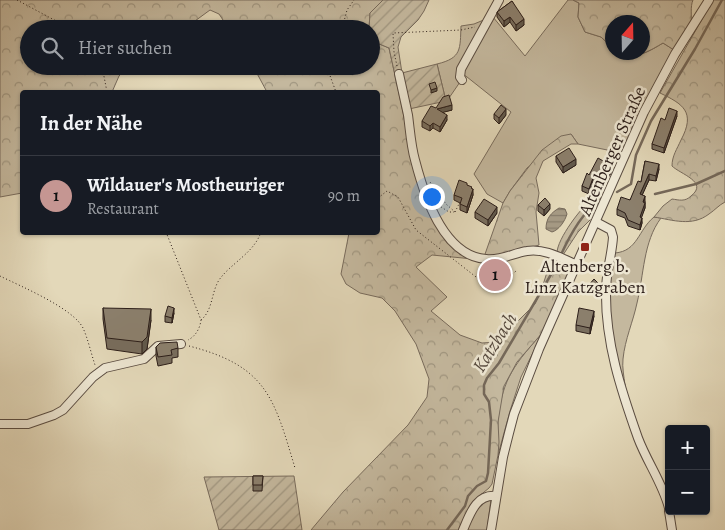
<!DOCTYPE html>
<html lang="de">
<meta charset="utf-8">
<style>
:root{--surface:#171b24;--page:#242831;--text:#f1f3f6;--muted:#9ea1a6;--line:#363941;--accent:#c59692}
body{margin:0;font-family:Alegreya,serif;background:var(--page);color:var(--text)}
.controls{position:absolute;right:15px;bottom:15px;display:grid;overflow:hidden;border-radius:5px;box-shadow:0 1px 4px #0004}
.controls button{width:45px;height:45px;display:grid;place-items:center;padding:0;border:0;border-bottom:1px solid var(--line);background:var(--surface);color:var(--text);font:25px sans-serif}
.compass{position:absolute;left:605px;top:15px;width:45px;height:45px;border-radius:50%;background:var(--surface);box-shadow:0 1px 4px #0004;rotate:20deg}
.you{position:absolute;left:431px;top:196px;width:18px;height:18px;margin:-12px;border:4px solid #fff;border-radius:50%;background:#1a73e8;box-shadow:0 0 0 8px #1a73e833}
.badge{display:grid;place-items:center;width:32px;height:32px;border-radius:50%;background:var(--accent);color:#111;font-size:16px;font-weight:700}
.pin{position:absolute;translate:-50% -50%;border:2px solid #fff;box-shadow:0 1px 5px #0006}
.list{margin:0;padding:0;list-style:none}
h2{display:flex;justify-content:space-between;align-items:center;height:65px;margin:0;padding:0 20px;font-size:21px}
h2 small{font-size:16px;font-weight:400;color:var(--muted)}
.list li{display:grid;grid-template-columns:32px 1fr auto;gap:15px;align-items:center;box-sizing:border-box;height:80px;padding:0 20px;border-top:1px solid var(--line)}
.list b{display:block;font-size:19px;white-space:nowrap}
.list p{margin:0;font-size:16px;white-space:nowrap;color:var(--muted)}
.list em{font-size:16px;font-style:normal;color:var(--muted)}
.icon{flex:none;width:28px;height:28px;fill:none;stroke:currentColor;stroke-width:2;stroke-linecap:round;stroke-linejoin:round}
.map{position:relative;flex:none;width:725px;height:530px;overflow:hidden}
.search{position:absolute;background:var(--surface);box-shadow:0 1px 4px #0004;left:20px;top:20px;width:360px;height:55px;display:flex;align-items:center;gap:12px;box-sizing:border-box;padding:0 18px;border-radius:28px;color:var(--muted);font-size:19px}
.panel{position:absolute;background:var(--surface);box-shadow:0 1px 4px #0004;left:20px;top:90px;width:360px;height:145px;border-radius:5px}
.map>svg:first-child{display:block}
.green{fill:#c4b89e;stroke:#786b5c}
.forest{fill:url(#forest-crowns);stroke:#786b5c}
.garden{fill:url(#garden-furrows);stroke:#786b5c}
.water{fill:url(#water-rules);stroke:#756859}
.lines{fill:none;stroke-linecap:round;stroke-linejoin:round}
.stream{stroke:#756859;stroke-width:2.5}
.minor-casing{stroke:#5a4c41;stroke-width:10}
.path{stroke:#2c1e19;stroke-width:1;stroke-dasharray:1 2.5;stroke-linecap:butt}
.minor{stroke:#ede6d2;stroke-width:8}
.wall{fill:#786d5d;stroke:#2c1e19}
.shaded-wall{fill:#61594c;stroke:#2c1e19}
.building{fill:#8b7f6c;stroke:#2c1e19}
.poi-dot{fill:#8f2418;stroke:#ede6d2;stroke-width:2}
.labels{text-anchor:middle;stroke-width:5;stroke-linejoin:round;paint-order:stroke}
.street-label{font-size:18px;fill:#2c1e19;stroke:#ede6d2}
.poi-label{font-size:18px;fill:#2c1e19;stroke:#ede6d2}
.water-label{font-size:19px;font-style:italic;fill:#56493e;stroke:#ede6d2}
</style>
<div class="map">
<svg width="725" height="530" viewBox="0 0 725 530">
<defs>
<pattern id="forest-crowns" width="20" height="18" patternUnits="userSpaceOnUse" patternTransform="scale(1.25)"><rect width="20" height="18" fill="#c4b89e"/><path d="M2 6a3 3 0 1 1 6 0M12 15a3 3 0 1 1 6 0" fill="none" stroke="#9f9580"/></pattern>
<pattern id="garden-furrows" width="10" height="10" patternUnits="userSpaceOnUse" patternTransform="scale(1.25)"><rect width="10" height="10" fill="#c4b89e"/><path d="M-1 1l2-2M0 10L10 0M9 11l2-2" fill="none" stroke="#9f9580"/></pattern>
<pattern id="water-rules" width="6" height="5" patternUnits="userSpaceOnUse" patternTransform="scale(1.25)"><rect width="6" height="5" fill="#a59983"/><path d="M0 2.5h6" fill="none" stroke="#877c6a"/></pattern>
</defs>
<rect width="100%" height="100%" fill="#e3d8b9"/>
<filter id="stains"><feTurbulence type="fractalNoise" baseFrequency=".004" numOctaves="4"/><feColorMatrix values="0 0 0 0 .2 0 0 0 0 .09 0 0 0 0 .02 0 0 0 .5 -.17"/></filter>
<radialGradient id="worn" r=".72"><stop offset=".6" stop-color="#630" stop-opacity="0"/><stop offset="1" stop-color="#630" stop-opacity=".3"/></radialGradient>
<g class="green">
<path d="M568 0H573L579 3 578 17 585 32 601 37 612 47V52C619 53 623 54 629 55 641 57 653 49 663 43L674 50C655 83 635 117 622 153L578 144 571 134 527 168 510 191 503 203 487 194 474 174 511 112 462 73 493 17 525 56Z"/>
<path d="M486 19 459 67 460 82 449 98 446 101 437 64C462 58 460 49 461 26L474 24Z"/>
<path d="M654 217 661 218C643 242 644 275 637 303 633 322 625 339 623 359 622 367 624 377 625 385 613 356 607 323 609 291 609 278 613 265 615 253 638 251 638 230 654 217Z"/>
<path d="M543 332 521 377 510 411 498 455C499 443 497 432 498 420 502 378 516 363 543 332Z"/>
<polygon points="491,499 487,530 465,530 469,520 482,501"/>
</g>
<g class="forest">
<polygon points="0,0 383,0 383,1 370,13 369,29 229,29 219,14 210,10 184,29 29,29 29,66 128,66 119,76 112,92 22,92 22,193 0,197"/>
<path d="M573 0H693C690 7 692 15 691 23L674 50 663 43C651 50 637 59 623 53L642 52V22H612V47L601 37 585 32 578 17 579 3Z"/>
<path d="M713 0H725V202C719 205 715 210 709 214 692 227 673 220 654 217L663 206 672 199C679 200 685 202 691 196 709 182 680 174 672 166 672 156 677 149 681 140 696 112 683 104 660 93Z"/>
<polygon points="371,38 377,43 389,48 408,135 433,218 473,259 432,255 416,267 447,297 431,311 460,335 482,343 497,342 535,304 541,291 550,263 553,261 563,264 569,271 543,332 517,362 504,386 498,422 499,442 498,455 492,484 489,488 478,497 461,530 311,530 343,492 408,425 427,397 429,379 416,344 395,311 382,298 360,293 346,284 341,274 349,233 378,232 378,92 267,92 253,66 371,66"/>
<polygon points="571,134 578,144 571,144 543,161 536,178 539,193 536,212 539,245 499,257 484,257 503,203 510,191 542,150 561,136"/>
<path d="M594 197H601L591 219 578 232 563 255 557 253C557 239 582 206 594 197Z"/>
</g>
<g class="garden">
<polygon points="383,0 429,0 424,11 418,20 401,37 398,47 402,73 437,64 446,101 409,109 402,73 395,75 389,48 377,43 371,38 371,29 369,29 370,13"/>
<polygon points="294,476 302,530 219,530 204,477"/>
</g>
<path class="water" d="M559 208 565 209 567 214C565 221 559 230 552 232L546 229C546 218 551 213 559 208Z"/>
<g class="lines">
<g class="stream">
<polyline points="617,192 631,184 636,155 651,121 695,49 722,0"/>
<polyline points="655,194 696,184 725,171"/>
<path d="M447 530 465 506 468 496 477 486 486 481 488 473 491 420 489 402 484 394V385L487 378 499 363 556 266C564 247 579 215 597 203"/>
</g>
<g class="minor-casing">
<g id="minor">
<path d="M399 74C402 88 405 101 408 115 410 130 411 146 415 160 424 195 443 256 486 259 501 261 513 253 527 251 544 248 561 258 577 265"/>
<polyline points="462,80 460,77 461,69 499,0"/>
<path d="M596 222 611 230 613 237C612 255 606 272 606 290 605 342 621 390 638 438 647 462 663 484 669 508"/>
<polyline points="0,424 28,424 54,415 63,410 93,377 105,368 144,359 158,346 181,344"/>
<polyline points="669,511 672,530"/>
<path d="M463 530C470 514 476 494 496 496"/>
<polyline points="491,530 503,457 509,433 514,414 539,349 644,112 675,54 709,0"/>
</g>
</g>
<g class="path">
<polyline points="17,0 71,29"/>
<polyline points="342,29 347,10 354,0"/>
<polyline points="102,66 107,92"/>
<polyline points="331,66 329,73 336,92"/>
<polyline points="397,66 394,52 393,33 461,30 475,27"/>
<polyline points="430,182 446,204 455,212"/>
<path d="M378 198 387 191 398 197 416 230 485 284C498 283 506 280 516 271"/>
<polyline points="438,205 449,212 454,212"/>
<polyline points="455,212 459,204"/>
<path d="M166 232 201 320C200 328 196 336 188 340"/>
<path d="M0 276C20 286 73 308 83 328 88 339 91 353 95 365"/>
<path d="M201 320C213 310 211 293 219 280 231 263 254 253 261 232"/>
<path d="M189 346C267 366 274 398 295 468"/>
</g>
<use href="#minor" class="minor"/>
</g>
<g class="wall">
<polygon points="512,1 524,25 516,31 510,22 504,27 497,17 497,12"/>
<polygon points="436,108 452,110 443,112 447,120 440,132 433,128 430,131 422,127 422,121"/>
<polygon points="494,114 506,115 499,124 494,119"/>
<polygon points="677,116 664,153 652,149 652,144 665,120"/>
<polygon points="556,156 576,165 563,173 556,162"/>
<polygon points="645,161 659,169 656,181 649,180 642,195 645,202 645,208 641,217 642,223 640,230 628,226 625,218 617,215 617,209 630,200 641,182"/>
<polygon points="612,171 602,188 593,183 589,194 582,191 582,186 589,175"/>
<polygon points="467,185 472,189 473,195 467,213 460,210 460,203 454,200 454,195"/>
<polygon points="538,205 550,209 544,216 538,211"/>
<polygon points="475,212 497,213 488,226 475,218"/>
<polygon points="483,268 507,276 485,283 483,274"/>
<polygon points="600,285 600,292 597,296 588,289 588,286"/>
<polygon points="103,308 151,320 147,349 142,354 107,349 103,319"/>
<polygon points="174,313 172,323 165,322 165,316"/>
<polygon points="594,316 590,334 576,331 576,325"/>
<polygon points="156,347 178,348 178,357 172,358 172,363 158,366 156,356"/>
<polygon points="253,476 263,476 262,491 253,491"/>
</g>
<g class="shaded-wall">
<polygon points="510,17 510,22 504,27 504,21"/>
<polygon points="524,19 524,25 516,31 516,25"/>
<polygon points="437,88 437,91 431,93 431,90"/>
<polygon points="452,105 452,110 437,114 437,109"/>
<polygon points="506,109 506,115 499,124 499,118"/>
<polygon points="677,111 677,116 664,153 664,148"/>
<polygon points="447,115 447,120 440,132 440,127"/>
<polygon points="433,123 433,128 430,131 430,126"/>
<polygon points="576,159 576,165 563,173 563,167"/>
<polygon points="659,164 659,169 656,181 656,176"/>
<polygon points="612,166 612,171 602,188 602,183"/>
<polygon points="649,174 649,180 640,200 640,194"/>
<polygon points="593,178 593,183 589,194 589,189"/>
<polygon points="473,189 473,195 467,213 467,207"/>
<polygon points="645,196 645,208 640,222 640,217"/>
<polygon points="550,204 550,209 544,216 544,210"/>
<polygon points="497,207 497,213 488,226 488,220"/>
<polygon points="642,218 642,223 640,230 640,225"/>
<polygon points="507,270 507,276 485,283 485,277"/>
<polygon points="600,289 600,292 597,296 597,293"/>
<polygon points="174,308 174,313 172,323 172,318"/>
<polygon points="151,309 151,320 147,349 142,354 142,342"/>
<polygon points="594,311 594,316 590,334 590,328"/>
</g>
<g class="building">
<polygon points="512,1 524,19 516,25 510,17 504,21 497,12"/>
<polygon points="435,82 437,88 431,90 429,84"/>
<polygon points="449,95 452,105 437,109 447,115 440,127 433,123 430,126 422,121 431,106 436,108 443,97"/>
<polygon points="501,105 506,109 499,118 494,114"/>
<polygon points="669,108 677,111 664,148 652,144 661,118 665,120"/>
<polygon points="569,148 576,159 563,167 556,156"/>
<polygon points="598,158 612,166 602,183 591,176 593,178 589,189 582,186 587,173 589,175"/>
<polygon points="645,161 659,164 656,176 649,174 640,194 645,196 643,202 645,203 640,217 642,218 640,225 628,220 625,213 617,209 621,197 630,200 638,181 641,182"/>
<polygon points="459,180 467,183 467,185 472,187 471,188 473,189 467,207 460,204 462,198 454,195"/>
<polygon points="545,198 550,204 544,210 538,205"/>
<polygon points="484,199 497,207 488,220 475,212"/>
<polygon points="504,262 507,270 485,277 483,268"/>
<polygon points="594,279 600,285 600,289 597,293 588,286"/>
<polygon points="168,306 174,308 172,318 165,316"/>
<polygon points="103,308 151,309 147,337 142,342 107,338"/>
<polygon points="579,308 594,311 590,328 576,325"/>
<polygon points="177,342 178,348 171,350 172,355 158,357 156,347 160,343"/>
<polygon points="253,476 263,476 262,485 253,485"/>
</g>
<rect class="poi-dot" x="580" y="242" width="10" height="10" rx="2.5"/>
<g class="labels">
<g class="street-label">
<text transform="translate(612 151) rotate(-66)" y="6">Altenberger Straße</text>
</g>
<g class="poi-label">
<text x="585" y="272">Altenberg b.<tspan x="585" dy="21">Linz Katzgraben</tspan></text>
</g>
<g class="water-label">
<text transform="translate(494 342) rotate(-58)" y="7">Katzbach</text>
</g>
</g>
<rect width="100%" height="100%" filter="url(#stains)"/>
<rect width="100%" height="100%" fill="url(#worn)"/>
</svg>
<div class="controls">
<button>+</button>
<button>−</button>
</div>
<svg class="compass" viewBox="-18 -18 36 36"><path d="M0-13l5 13h-10z" fill="#e53935"/><path d="M0 13l5-13h-10z" fill="#9ea1a6"/></svg>
<div class="you"></div>
<div class="pin badge" style="left:495px;top:275px">1</div>
<div class="search"><svg class="icon" aria-label="search" viewBox="0 0 24 24"><circle cx="10" cy="10" r="6"/><path d="M15 15l6 6"/></svg>Hier suchen</div>
<section class="panel">
<h2>In der Nähe<small></small></h2>
<ul class="list">
<li><span class="badge">1</span><div><b>Wildauer's Mostheuriger</b><p>Restaurant</p></div><em>90 m</em></li>
</ul>
</section>
</div>
